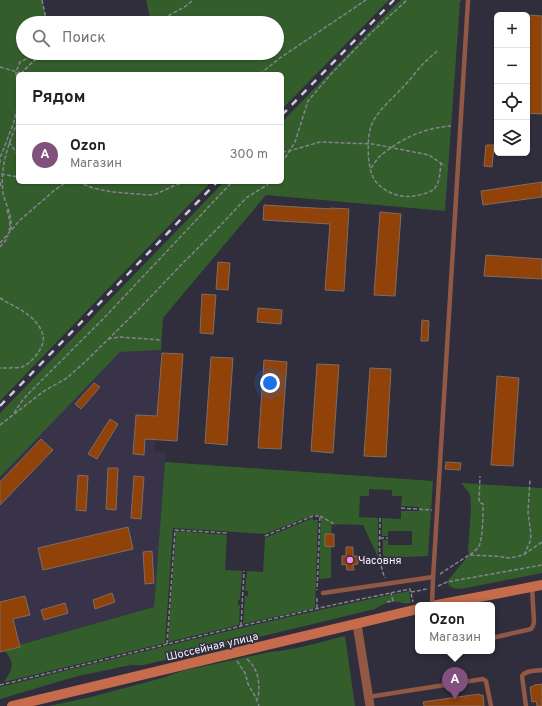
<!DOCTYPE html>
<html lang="ru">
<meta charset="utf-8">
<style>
:root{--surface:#fff;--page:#f2f2f2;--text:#222;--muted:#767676;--line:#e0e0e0;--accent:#81507d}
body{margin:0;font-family:Overpass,sans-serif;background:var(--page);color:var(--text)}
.controls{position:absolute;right:12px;top:12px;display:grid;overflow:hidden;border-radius:6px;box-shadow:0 1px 3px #0004}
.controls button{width:36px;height:36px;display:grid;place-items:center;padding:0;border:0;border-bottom:1px solid var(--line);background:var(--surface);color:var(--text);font:20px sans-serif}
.you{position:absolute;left:270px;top:383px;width:14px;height:14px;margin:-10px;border:3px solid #fff;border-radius:50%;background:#1a73e8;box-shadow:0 0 0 6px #1a73e833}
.badge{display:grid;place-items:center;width:26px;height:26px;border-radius:50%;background:var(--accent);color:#fff;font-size:13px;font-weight:700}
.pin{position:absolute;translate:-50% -33px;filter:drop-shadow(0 1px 2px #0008)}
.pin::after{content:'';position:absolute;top:21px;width:14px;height:12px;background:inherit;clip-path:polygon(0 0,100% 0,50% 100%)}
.popup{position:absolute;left:415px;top:602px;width:80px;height:52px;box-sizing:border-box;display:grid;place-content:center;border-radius:6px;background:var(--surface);filter:drop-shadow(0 1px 3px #0005);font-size:13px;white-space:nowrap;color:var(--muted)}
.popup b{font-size:15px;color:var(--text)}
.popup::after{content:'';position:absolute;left:50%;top:100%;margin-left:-8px;border:8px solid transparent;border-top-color:var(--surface)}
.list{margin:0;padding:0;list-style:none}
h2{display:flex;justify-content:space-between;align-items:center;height:52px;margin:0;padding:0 16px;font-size:17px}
h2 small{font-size:13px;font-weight:400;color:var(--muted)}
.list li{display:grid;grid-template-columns:26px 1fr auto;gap:12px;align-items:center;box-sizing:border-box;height:60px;padding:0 16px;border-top:1px solid var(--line)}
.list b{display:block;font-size:15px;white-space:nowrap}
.list p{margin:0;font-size:13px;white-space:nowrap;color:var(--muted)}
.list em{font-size:13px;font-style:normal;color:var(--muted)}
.icon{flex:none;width:22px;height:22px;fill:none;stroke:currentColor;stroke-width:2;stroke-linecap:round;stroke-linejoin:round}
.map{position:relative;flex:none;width:542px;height:706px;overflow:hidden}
.search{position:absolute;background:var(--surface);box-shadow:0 1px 3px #0004;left:16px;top:16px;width:268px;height:44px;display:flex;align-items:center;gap:10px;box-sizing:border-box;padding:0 14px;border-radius:22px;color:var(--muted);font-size:15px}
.panel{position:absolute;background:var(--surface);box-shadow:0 1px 3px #0004;left:16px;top:72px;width:268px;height:112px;border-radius:6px}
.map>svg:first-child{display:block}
.built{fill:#383349}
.green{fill:#335e2b}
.building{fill:#904209;stroke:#7f6c62}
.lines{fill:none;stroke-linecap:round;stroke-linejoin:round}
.path{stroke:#858390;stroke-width:1.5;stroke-dasharray:4 2;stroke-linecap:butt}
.service{stroke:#915844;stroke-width:4.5}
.minor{stroke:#915844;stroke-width:9}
.secondary{stroke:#c66c4d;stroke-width:10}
.rail{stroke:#cdccd7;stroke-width:2.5;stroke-dasharray:7 7;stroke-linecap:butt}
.poi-dot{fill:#f689ed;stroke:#302d3d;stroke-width:1.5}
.labels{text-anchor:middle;stroke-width:3;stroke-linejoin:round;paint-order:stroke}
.poi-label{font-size:11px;fill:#f2f1fb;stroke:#302d3d;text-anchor:start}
.street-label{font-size:11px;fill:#f2f1fb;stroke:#302d3d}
</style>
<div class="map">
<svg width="542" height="706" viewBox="0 0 542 706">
<rect width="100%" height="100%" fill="#302d3d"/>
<polygon class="built" points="161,350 155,452 166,453 154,607 19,645 0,652 0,477 48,426 120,352"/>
<g class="green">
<polygon points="0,0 42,0 47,23 23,23 23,53 66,53 72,55 78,53 277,53 277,23 151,23 146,0 389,0 282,109 282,74 18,74 18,182 211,182 0,401"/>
<polygon points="401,0 462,0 460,2 445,211 266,195 163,318 161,350 120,352 0,477 0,413 224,182 282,182 282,122 391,9"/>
<path d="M165 462 433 481 428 556 386 558 383 555V540H388V545H412V531H388V536H382V518L401 519V511H419V507L401 506 402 496H392V490L369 489V496H360L359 517 378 518V557L363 525 332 524 331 534H325V546L331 547V578L319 579 321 515H313L265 534 173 528 165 643 4 682C13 669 15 664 5 651L19 645 154 607Z"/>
<path d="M461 483 542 488V573L466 588C458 589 451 590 447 582L449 579 469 555 468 550 471 509 470 494Z"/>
<polygon points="313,518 313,520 318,520 315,608 243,624 245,596 248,596 248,591 245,591 247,571 263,572 265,538"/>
<polygon points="176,531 227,535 225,570 242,571 240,600 238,600 238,605 240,605 239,625 168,642"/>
<path d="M409 591 411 603C406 604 403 603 398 602 390 601 381 605 375 609L144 665H131L78 676 0 699V687C136 653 272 619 409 591Z"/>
<path d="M345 636 355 706H49L91 697 162 678 182 671 270 652C295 650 320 642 345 636Z"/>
</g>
<g class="building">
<polygon points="527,15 542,16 542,114 527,113"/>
<polygon points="486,145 494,145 492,167 484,166"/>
<polygon points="542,182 542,197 483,205 481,191"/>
<polygon points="264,205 331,209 331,208 349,209 344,291 325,290 330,224 263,220"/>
<polygon points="380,212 401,214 395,296 374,295"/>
<polygon points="486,255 542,259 542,279 484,276"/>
<polygon points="218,262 230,263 228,290 216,289"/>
<polygon points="202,294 216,295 213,334 200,333"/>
<polygon points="258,308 282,310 281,324 257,322"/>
<polygon points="422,320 429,321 428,341 421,341"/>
<polygon points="162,353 183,354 177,441 145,439 144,455 133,454 136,415 157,416"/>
<polygon points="211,357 233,358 227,445 205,443"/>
<polygon points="264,360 287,362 281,449 258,448"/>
<polygon points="317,364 339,365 333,453 311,451"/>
<polygon points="370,368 391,369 386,457 364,456"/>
<polygon points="497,376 519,378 513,466 491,465"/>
<polygon points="94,383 100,387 81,409 75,404"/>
<polygon points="110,419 118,424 97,459 88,454"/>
<polygon points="41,439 53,450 0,505 0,482"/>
<polygon points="446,462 461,463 460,470 445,469"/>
<polygon points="108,468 118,468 116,510 106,509"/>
<polygon points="78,475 88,476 86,511 76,510"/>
<polygon points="134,476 144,477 141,519 131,518"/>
<polygon points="128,527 133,549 43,570 38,548"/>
<polygon points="325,534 334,534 334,547 325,546"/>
<polygon points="346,547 353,547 353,556 358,556 358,564 353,565 354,570 347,570 346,564 342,565 342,556 346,556"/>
<polygon points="152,551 154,583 145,584 143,552"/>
<polygon points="112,593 115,602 95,609 93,600"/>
<polygon points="25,596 30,615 13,619 20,647 0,652 0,602"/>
<polygon points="65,603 68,613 44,620 41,610"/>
<polygon points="542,684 542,706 537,706 536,701 532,702 530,687 534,686 534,685"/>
<polygon points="479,694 479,695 483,695 484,706 424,706 423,702"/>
</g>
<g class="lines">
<g class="path">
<polyline points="42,0 47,23"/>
<polyline points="159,23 161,20 186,6 193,0"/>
<path d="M437 51C433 55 428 59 424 63 417 70 411 79 404 86 394 97 376 112 371 126 367 138 367 165 373 177 379 190 399 199 414 196 419 195 430 193 434 189 440 183 440 171 441 163"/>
<path d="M54 53C72 65 91 57 110 53"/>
<polyline points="0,67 21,73"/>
<path d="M21 74C27 66 35 61 42 53"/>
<polyline points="260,74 280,58 366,0"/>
<polyline points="18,100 16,72 20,62 36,54 37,53"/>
<polyline points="9,142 18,155"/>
<polyline points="282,152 289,151 320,142 373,144 429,155 445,166"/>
<polyline points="0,163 0,158 14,122 18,104"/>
<polyline points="282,163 295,142 308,101 332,73 370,34 407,0"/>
<path d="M371 168C374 164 377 159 380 156 386 151 392 147 398 143 417 132 430 128 451 126"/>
<polyline points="1,174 18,177"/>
<polyline points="0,182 1,187"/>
<polyline points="57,182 63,184"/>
<path d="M78 182 93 188 112 192 150 195C157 194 163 191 169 188 174 185 180 184 185 182"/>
<path d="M7 210C9 217 11 224 9 231"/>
<path d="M11 230C11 225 11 220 10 215 8 208 5 201 3 194 0 164 8 147 18 120"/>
<polyline points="0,243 20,220 56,189 67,182"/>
<polyline points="0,247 6,240 8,235"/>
<path d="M0 298C11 305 24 310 34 320 38 324 42 330 43 336 46 346 31 364 22 367 16 368 6 368 0 368"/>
<polyline points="108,339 120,337 161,340"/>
<polyline points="14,413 22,401 30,392 104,318 232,182"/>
<polyline points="0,425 44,391 67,378 87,360 140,308 181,265 220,226 246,198 267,185 269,182"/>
<polyline points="401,508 432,510"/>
<polyline points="320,516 336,525"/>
<path d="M380 518C380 537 377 560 385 578"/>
<polyline points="265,536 313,516 320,516 317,590"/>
<polyline points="380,538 388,538"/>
<path d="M470 555C473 552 477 550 479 546 483 538 483 514 483 504L479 502 480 476"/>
<polyline points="524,555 530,542 531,534 528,513 530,479"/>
<polyline points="440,574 469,555 495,556 510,558 523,555 542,542"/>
<polyline points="438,586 447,582 542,565"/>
<polyline points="411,592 427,589"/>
<polyline points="387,602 393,601 391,593"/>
<polyline points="317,608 317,596"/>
<polyline points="241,626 244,571"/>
<polyline points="167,644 175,530 227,533"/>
<path d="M247 659C259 670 260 683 258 699"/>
<polyline points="237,661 245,673 248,684 255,696 259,706"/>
<polyline points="0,685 241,626 337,604 410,589 413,602"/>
</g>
<g class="service">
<polyline points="323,593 433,577"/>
<polyline points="432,605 433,579 468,0"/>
<polyline points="492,638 531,629 533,626 534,622 532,587"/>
<polyline points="368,697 483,679 486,681 491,706"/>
<path d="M526 706 522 676C526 670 535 671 542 670"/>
</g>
<polyline class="minor" points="357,624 370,706"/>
<g class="secondary">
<polyline points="437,605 542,585"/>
<polyline points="12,706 418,609"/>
</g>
<g class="rail">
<polyline points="282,115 394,0"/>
<polyline points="0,406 217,182"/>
</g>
</g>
<circle class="poi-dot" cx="350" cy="560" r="4"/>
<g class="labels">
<g class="poi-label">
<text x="358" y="564">Часовня</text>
</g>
<g class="street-label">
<text transform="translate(212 646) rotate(-13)" y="4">Шоссейная улица</text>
</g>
</g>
</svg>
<div class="controls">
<button>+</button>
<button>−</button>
<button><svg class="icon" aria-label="locate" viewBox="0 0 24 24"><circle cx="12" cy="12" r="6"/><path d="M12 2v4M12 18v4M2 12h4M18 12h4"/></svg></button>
<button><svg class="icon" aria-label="layers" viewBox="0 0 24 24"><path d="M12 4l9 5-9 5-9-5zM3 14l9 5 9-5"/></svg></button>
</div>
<div class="you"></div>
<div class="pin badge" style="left:455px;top:700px">A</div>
<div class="popup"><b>Ozon</b>Магазин</div>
<div class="search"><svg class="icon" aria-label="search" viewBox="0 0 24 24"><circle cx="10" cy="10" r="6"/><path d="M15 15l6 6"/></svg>Поиск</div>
<section class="panel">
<h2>Рядом<small></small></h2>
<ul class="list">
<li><span class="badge">A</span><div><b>Ozon</b><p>Магазин</p></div><em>300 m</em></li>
</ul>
</section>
</div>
